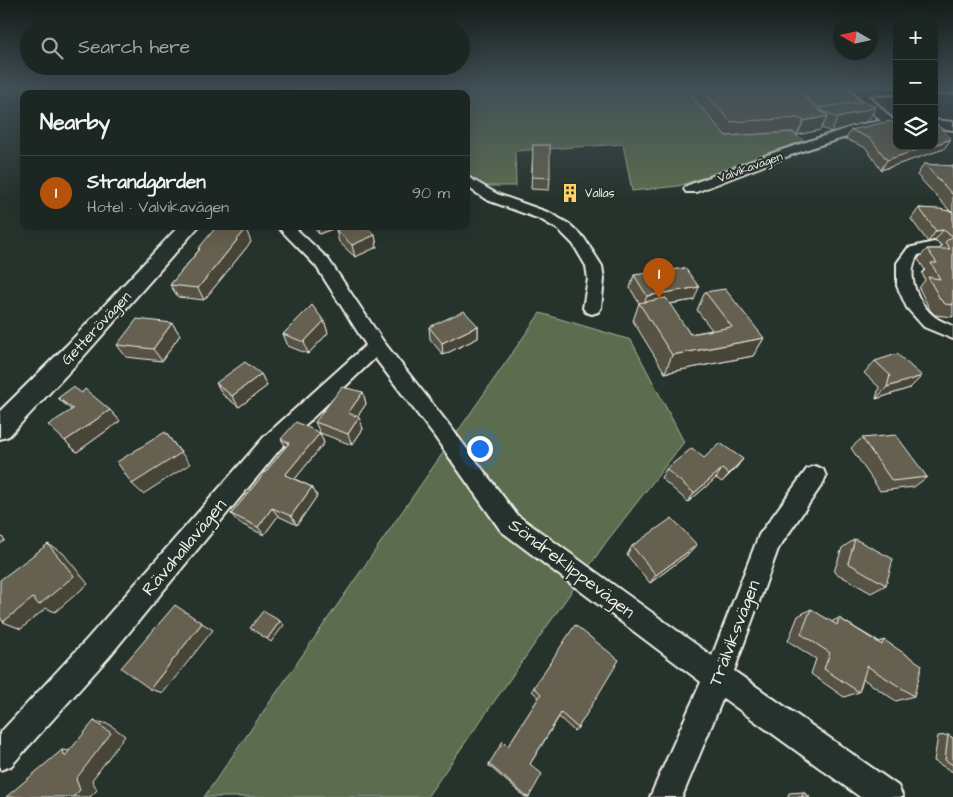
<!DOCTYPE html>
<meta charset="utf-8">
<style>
:root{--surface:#1c2622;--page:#29322f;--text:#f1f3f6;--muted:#a0a5a5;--line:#3a4340;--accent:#b45309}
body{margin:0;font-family:"Architects Daughter",sans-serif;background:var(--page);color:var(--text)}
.controls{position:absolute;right:15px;top:15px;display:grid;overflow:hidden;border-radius:10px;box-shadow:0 5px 20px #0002}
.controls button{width:45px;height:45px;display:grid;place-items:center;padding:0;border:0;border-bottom:1px solid var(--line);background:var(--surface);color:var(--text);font:25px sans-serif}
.compass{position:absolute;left:833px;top:15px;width:45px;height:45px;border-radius:50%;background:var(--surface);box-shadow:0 5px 20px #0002;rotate:279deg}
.you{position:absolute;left:479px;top:448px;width:18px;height:18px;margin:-12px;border:4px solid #fff;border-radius:50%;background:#1a73e8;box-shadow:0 0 0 8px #1a73e833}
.badge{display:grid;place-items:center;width:32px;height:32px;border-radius:50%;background:var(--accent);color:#fff;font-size:16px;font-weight:700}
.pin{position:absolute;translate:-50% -41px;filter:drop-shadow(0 1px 2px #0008)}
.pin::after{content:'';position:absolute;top:26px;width:18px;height:15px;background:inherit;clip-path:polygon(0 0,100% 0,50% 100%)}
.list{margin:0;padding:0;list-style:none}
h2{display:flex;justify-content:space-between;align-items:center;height:65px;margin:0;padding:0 20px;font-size:21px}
h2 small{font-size:16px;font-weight:400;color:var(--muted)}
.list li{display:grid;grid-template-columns:32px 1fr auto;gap:15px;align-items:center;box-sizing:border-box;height:75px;padding:0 20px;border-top:1px solid var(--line)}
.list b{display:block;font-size:19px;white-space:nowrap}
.list p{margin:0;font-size:16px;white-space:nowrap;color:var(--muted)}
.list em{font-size:16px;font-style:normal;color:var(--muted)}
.icon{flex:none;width:28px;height:28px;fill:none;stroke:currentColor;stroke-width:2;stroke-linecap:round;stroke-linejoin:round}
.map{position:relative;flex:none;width:953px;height:797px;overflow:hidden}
.search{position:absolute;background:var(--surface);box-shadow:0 5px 20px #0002;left:20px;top:20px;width:450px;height:55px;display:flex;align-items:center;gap:12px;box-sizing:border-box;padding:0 18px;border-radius:28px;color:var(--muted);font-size:19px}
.panel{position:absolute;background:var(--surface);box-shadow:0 5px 20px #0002;left:20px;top:90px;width:450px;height:140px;border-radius:10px}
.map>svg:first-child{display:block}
.green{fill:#5c6d4f;stroke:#a8af9c}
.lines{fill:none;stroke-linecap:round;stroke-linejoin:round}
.minor-casing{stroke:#f4f1e8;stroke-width:4}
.tertiary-casing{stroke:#f4f1e8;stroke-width:4}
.minor{fill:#26332d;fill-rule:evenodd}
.tertiary{fill:#26332d;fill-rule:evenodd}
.wall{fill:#575344;stroke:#f4f1e8}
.shaded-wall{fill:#474437;stroke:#f4f1e8}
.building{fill:#65614f;stroke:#f4f1e8}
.labels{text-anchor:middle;stroke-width:4;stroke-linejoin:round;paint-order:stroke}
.far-street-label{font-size:12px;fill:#f4f1e8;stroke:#26332d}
.far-poi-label{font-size:12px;fill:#f4f1e8;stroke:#26332d;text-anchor:start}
.street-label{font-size:15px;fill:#f4f1e8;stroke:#26332d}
.near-street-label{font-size:18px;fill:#f4f1e8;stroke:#26332d}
</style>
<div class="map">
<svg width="953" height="797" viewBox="0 0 953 797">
<rect width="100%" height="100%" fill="#26332d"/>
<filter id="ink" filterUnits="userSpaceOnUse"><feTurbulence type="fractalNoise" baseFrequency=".02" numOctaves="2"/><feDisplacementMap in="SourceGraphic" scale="10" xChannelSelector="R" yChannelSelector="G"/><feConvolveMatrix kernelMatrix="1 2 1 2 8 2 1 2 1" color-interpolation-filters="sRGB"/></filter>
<g filter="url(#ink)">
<g class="green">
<polygon points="401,88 864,88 876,104 779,125 808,143 678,186 632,191 623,144 515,151 516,186 484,186 466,174 466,94 400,94"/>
<polygon points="540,313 631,340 684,442 607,541 427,797 204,797"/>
</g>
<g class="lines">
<g class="minor-casing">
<g id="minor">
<path d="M850 88H897V94L868 95 892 119H897V126C827 137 761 167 696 192H686L684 189 686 186 767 155 857 125 881 121Z"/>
<polygon points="934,88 953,88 953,93 934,94"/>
<polygon points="934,120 953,122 953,130 934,127"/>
<polygon points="466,176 497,194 550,213 569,224 584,238 602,266 604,279 601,308 598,312 592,314 586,312 583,308 588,279 586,266 573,244 559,230 540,219 487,200 466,186"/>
<polygon points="277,226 293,226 328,259 383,341 449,425 517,515 712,656 759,535 807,469 815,466 823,469 826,476 823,483 778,549 734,671 898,786 903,797 860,797 723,698 682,797 650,797 701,682 501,531 435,437 375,358 280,449 108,658 11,766 0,770 0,733 88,638 264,437 366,345 316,266"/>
<path d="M934 242 939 244 942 247 939 250 918 255C905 275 917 303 935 317 940 321 947 323 953 326V339L924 327 907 308 897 286V263L908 248Z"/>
</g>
</g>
<g class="tertiary-casing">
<g id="tertiary">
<polygon points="283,88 296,88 297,94 283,94"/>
<polygon points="179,226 199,226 83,357 9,436 0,439 0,411 67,345"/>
</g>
</g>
<use href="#minor" class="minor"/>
<use href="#tertiary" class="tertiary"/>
</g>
<g class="wall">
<polygon points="695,88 793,88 818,108 868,121 831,132 822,128 820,130 797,135 793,132 726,136 692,97"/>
<polygon points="851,130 897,146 944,149 881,170 866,148 846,139"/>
<polygon points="533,145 550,178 549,190 531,189"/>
<polygon points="924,164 953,166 953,317 935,315 930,310 919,288 925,280 922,273 925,270 918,259 927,249 939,249 942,246 935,240 928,242 911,219 919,208 950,211 917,175"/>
<polygon points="312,226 340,226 319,234"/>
<polygon points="336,230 375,235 377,247 355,257 339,242"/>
<polygon points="251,242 204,300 178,297 170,285 199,250 198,249"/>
<polygon points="634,275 694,300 669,304 690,334 712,330 697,310 705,292 764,338 753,356 665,373 633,321 639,303 630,288"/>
<polygon points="324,321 328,333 308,354 288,346 283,334"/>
<polygon points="172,323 180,335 162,361 126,357 117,345"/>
<polygon points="478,326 478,338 443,355 430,339 429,327"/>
<polygon points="875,361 910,388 876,399 879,387 864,373"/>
<polygon points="261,374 267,386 239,407 223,395 216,383"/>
<polygon points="363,392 366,404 357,417 359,417 363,429 352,445 320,433 324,443 295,479 312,487 317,496 297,525 278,516 264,535 239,523 231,514 286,447 281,439 320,433 315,422"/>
<polygon points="82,393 110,410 120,421 77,452 65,441 71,410 58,398"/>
<polygon points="862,438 927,477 914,487 880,491 851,448"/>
<polygon points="704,458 743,459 736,468 722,482 716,478 688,502 661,478 666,469"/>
<polygon points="855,539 886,585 871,593 834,572 842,548"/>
<polygon points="632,546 690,553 650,583 627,555"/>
<polygon points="811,609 831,622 839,618 879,642 884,640 914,696 896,701 863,679 859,692 844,697 811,674 816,659 788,641 798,616"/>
<polygon points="534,687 578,728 574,731 559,717 530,764 529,797 525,797 489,766 489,764 508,746 539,698 532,691"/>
<polygon points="948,735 953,738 953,772 934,761 938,736"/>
<polygon points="803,792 810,797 788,797 789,793"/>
</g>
<g class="shaded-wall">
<polygon points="876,107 868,121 831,132 838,118"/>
<polygon points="828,116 820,130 797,135 804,121"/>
<polygon points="951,139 944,149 881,170 887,160 929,146 934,146 934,145"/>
<polygon points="317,226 340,226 319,234"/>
<polygon points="246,229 251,242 204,300 198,288"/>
<polygon points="943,230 935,240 928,242 936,231"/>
<polygon points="375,235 377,247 355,257 352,245"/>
<polygon points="699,287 694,300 642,308 647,296"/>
<polygon points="324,321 328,333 308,354 304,342"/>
<polygon points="172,323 180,335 162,361 153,349"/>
<polygon points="478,326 478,338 443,355 442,343"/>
<polygon points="764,338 753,356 665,373 672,355"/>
<polygon points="261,374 267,386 239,407 232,396"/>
<polygon points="922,376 910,388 876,399 887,387"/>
<polygon points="363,392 366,404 352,424 348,413"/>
<polygon points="110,410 120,421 77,452 65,441"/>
<polygon points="359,417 363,429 352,445 348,434"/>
<polygon points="165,432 190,464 143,494 132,484"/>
<polygon points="320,433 324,443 291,484 285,475"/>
<polygon points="743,459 736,468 722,482 729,474"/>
<polygon points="722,469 716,478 688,502 694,493"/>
<polygon points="312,487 317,496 297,525 291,516"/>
<polygon points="272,508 278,516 264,535 258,527"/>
<polygon points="0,535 5,540 0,544"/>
<polygon points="48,544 63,553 88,584 55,612 46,608 21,629 3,622"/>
<polygon points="697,545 690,553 650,583 656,575"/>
<polygon points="280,621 284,625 271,642 267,639"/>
<polygon points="202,623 213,630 163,693 150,689"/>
<polygon points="94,721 109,724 125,736 92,780 97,790 90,797 73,797 76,779"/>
<polygon points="62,750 79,752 65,756"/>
</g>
<g class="building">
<polygon points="303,88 336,88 337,94 294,94 294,90 303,89"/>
<polygon points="700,88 793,88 818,108 865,101 876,107 838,118 818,109 828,116 804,121 799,118 731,122"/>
<polygon points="890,121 897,125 897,146 929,146 887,160 871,139 851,130"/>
<polygon points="936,123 951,139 934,145 934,124"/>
<polygon points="533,145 550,145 550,178 532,177"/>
<polygon points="924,164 953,166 953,195"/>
<polygon points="919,208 940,209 953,212 953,305 945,304 940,299 928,277 940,279 931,263 937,263 927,249 950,249 945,242 953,236 943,230 936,231"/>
<polygon points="217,226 246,229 198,288 170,285 200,249 198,249"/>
<polygon points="345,226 365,226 375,235 352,245 336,230"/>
<polygon points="685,268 699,287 647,296 634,275"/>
<polygon points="725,289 764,338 672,355 639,303 666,298 690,334 732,327 705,292"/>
<polygon points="312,305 324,321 304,342 283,334"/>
<polygon points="464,311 478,326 442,343 429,327"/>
<polygon points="137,319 172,323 153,349 117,345"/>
<polygon points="897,354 922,376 887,387 890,375 875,361"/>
<polygon points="245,362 261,374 232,396 216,383"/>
<polygon points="73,387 82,393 85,389 110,410 65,441 48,425 73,409 58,398"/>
<polygon points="342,387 363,392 348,413 359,417 348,434 315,422"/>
<polygon points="296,422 320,433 285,475 312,487 291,516 272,508 258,527 231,514 289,443 281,439"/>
<polygon points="165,432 181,453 132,484 117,462"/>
<polygon points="896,435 927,477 892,481 862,438"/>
<polygon points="720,443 743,459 729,474 722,469 694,493 666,469 692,448 704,458"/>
<polygon points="672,518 697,545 656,575 632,546"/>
<polygon points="855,539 893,559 886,585 848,563"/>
<polygon points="48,544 74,576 39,605 33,598 3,622 0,617 0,580"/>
<polygon points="175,605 202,623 150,689 121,668"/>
<polygon points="811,609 837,625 839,618 882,645 884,640 922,665 914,696 867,666 859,692 824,669 830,653 801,634"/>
<polygon points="263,611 280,621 267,639 250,628"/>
<polygon points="575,625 619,660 578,728 561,713 530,764 542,774 529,797 527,797 489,764 503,741 508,746 541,694 534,687"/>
<polygon points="94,721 111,733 76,779 80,790 73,797 6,797 62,750 65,756"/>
<polygon points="948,735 953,738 953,765 945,760"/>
<polygon points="803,792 810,797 802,797"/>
</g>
</g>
<linearGradient id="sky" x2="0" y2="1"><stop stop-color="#151c19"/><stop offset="0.44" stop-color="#415057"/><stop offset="1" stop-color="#415057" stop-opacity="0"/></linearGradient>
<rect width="953" height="199" fill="url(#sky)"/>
<defs>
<g id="building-bare" transform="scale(1.5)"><path d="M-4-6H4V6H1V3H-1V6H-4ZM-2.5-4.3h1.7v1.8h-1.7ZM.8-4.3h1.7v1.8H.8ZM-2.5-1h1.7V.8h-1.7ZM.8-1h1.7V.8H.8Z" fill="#ffd166" stroke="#26332d" stroke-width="2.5" paint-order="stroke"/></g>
</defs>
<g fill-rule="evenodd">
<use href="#building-bare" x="570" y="193"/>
</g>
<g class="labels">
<g class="far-street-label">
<text transform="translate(750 167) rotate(-20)" y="4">Valvikavägen</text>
</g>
<g class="far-poi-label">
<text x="585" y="197">Vallas</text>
</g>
<g class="street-label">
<text transform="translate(96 328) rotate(-47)" y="5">Getterövägen</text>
</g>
<g class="near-street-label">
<text transform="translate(184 547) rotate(-50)" y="6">Rävahallavägen</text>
<text transform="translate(572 568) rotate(37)" y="6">Söndreklippevägen</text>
<text transform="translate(734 633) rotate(-69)" y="6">Trälviksvägen</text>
</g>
</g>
</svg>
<div class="controls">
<button>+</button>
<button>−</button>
<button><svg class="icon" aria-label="layers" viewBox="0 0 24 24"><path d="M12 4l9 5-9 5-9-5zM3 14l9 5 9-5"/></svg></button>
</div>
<svg class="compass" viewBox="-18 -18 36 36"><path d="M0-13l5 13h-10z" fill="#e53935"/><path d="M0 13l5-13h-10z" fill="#a0a5a5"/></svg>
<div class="you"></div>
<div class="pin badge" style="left:659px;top:299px">1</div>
<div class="search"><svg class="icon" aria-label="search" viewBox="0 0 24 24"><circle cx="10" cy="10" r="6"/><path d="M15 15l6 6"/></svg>Search here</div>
<section class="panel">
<h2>Nearby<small></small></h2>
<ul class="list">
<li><span class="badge">1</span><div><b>Strandgården</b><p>Hotel · Valvikavägen</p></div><em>90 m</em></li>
</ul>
</section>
</div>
